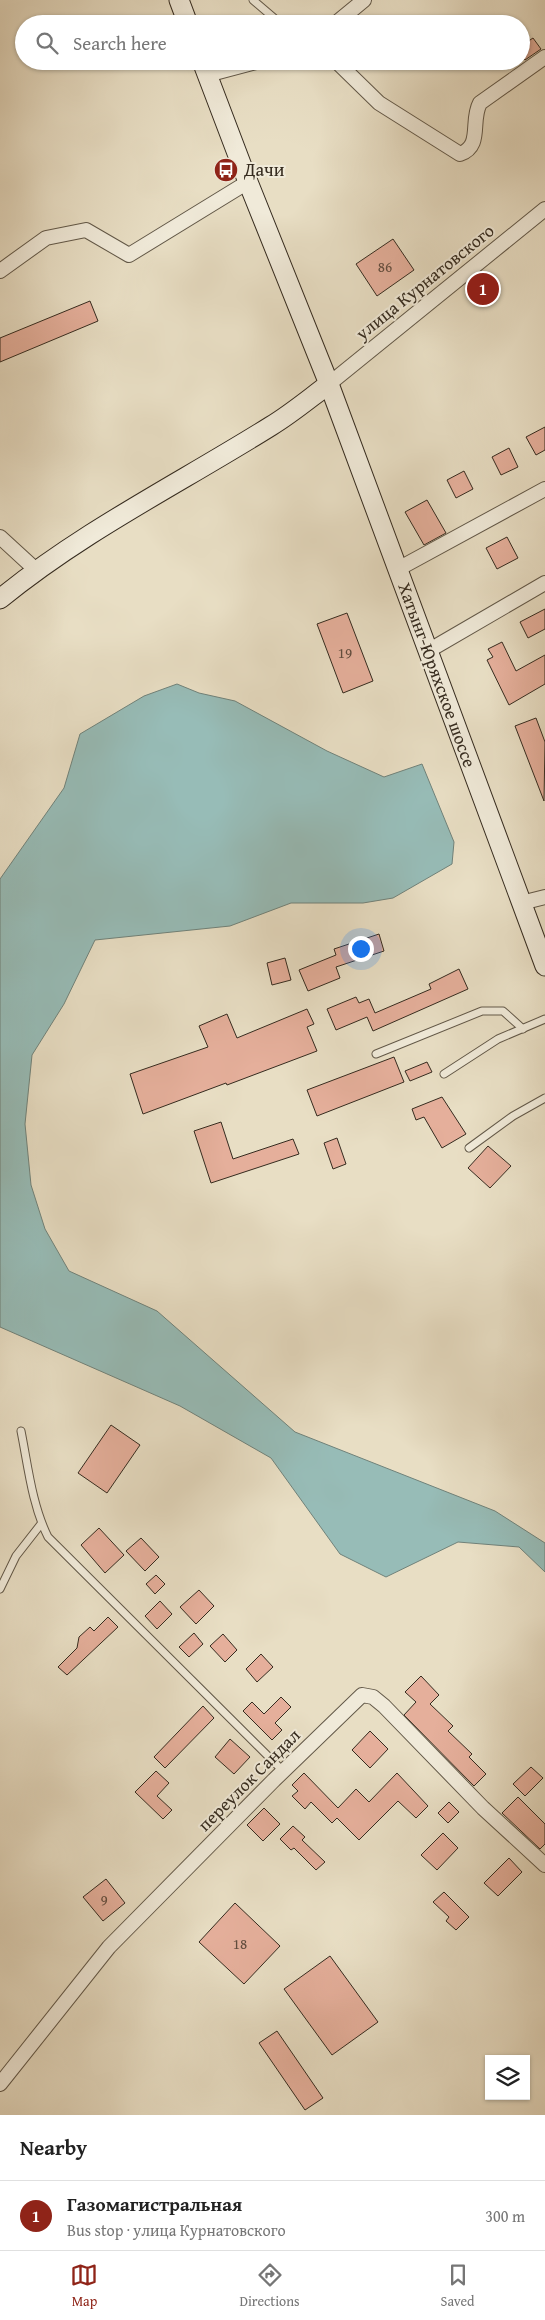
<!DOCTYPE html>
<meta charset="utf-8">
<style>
:root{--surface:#fff;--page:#f6f6f6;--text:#222;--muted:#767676;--line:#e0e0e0;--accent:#8f2418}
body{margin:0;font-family:"Gentium Book Plus",serif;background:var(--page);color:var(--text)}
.controls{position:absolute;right:15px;bottom:15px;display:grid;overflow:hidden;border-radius:0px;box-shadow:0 1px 4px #0004}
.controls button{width:45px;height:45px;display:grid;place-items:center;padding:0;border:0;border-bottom:1px solid var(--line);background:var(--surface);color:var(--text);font:25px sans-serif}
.you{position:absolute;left:360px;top:948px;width:18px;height:18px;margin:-12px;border:4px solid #fff;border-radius:50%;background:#1a73e8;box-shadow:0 0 0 8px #1a73e833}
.badge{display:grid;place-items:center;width:32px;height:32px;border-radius:50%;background:var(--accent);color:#fff;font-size:16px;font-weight:700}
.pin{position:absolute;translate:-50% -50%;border:2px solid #fff;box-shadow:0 1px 5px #0006}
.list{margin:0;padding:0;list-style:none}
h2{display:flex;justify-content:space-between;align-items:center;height:65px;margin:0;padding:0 20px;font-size:21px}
h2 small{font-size:16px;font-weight:400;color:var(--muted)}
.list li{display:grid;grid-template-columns:32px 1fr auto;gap:15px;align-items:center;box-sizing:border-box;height:70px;padding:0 20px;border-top:1px solid var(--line)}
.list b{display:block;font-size:19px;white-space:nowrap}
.list p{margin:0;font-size:16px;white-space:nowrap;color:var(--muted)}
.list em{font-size:16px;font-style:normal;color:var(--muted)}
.icon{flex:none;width:28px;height:28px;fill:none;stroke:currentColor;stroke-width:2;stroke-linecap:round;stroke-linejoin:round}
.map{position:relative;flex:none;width:545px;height:2115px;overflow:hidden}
.search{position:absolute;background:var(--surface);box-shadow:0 1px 4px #0004;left:15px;right:15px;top:15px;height:55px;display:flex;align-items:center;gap:12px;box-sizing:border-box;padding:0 18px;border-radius:28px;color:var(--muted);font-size:19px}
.sheet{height:135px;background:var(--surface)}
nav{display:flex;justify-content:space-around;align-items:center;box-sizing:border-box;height:70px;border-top:1px solid var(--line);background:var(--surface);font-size:14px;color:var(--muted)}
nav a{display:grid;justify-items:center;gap:2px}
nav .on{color:var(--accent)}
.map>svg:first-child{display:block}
.water{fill:#97bcb7;stroke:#70827a}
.building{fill:#e5af9b;stroke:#352b1f}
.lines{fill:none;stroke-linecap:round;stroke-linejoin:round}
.lane-casing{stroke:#625848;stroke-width:9}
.street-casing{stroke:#625848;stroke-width:16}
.secondary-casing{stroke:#352b1f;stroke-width:21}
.lane{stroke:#f0ead9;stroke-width:7}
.street{stroke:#f0ead9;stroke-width:14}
.secondary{stroke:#f0ead9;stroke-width:19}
.labels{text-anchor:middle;stroke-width:4;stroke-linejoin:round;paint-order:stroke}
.number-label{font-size:15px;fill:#614c3e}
.poi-label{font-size:18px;fill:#352b1f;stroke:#f0ead9;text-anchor:start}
.street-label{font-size:18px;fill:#352b1f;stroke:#f0ead9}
</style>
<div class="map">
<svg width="545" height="2115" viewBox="0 0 545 2115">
<rect width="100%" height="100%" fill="#e8dec4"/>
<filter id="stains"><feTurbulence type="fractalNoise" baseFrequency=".004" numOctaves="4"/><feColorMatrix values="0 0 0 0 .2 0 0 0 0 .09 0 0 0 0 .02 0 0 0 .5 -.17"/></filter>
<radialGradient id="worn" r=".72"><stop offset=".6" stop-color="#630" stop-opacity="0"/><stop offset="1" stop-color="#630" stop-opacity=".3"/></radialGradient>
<polygon class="water" points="177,684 199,693 235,701 327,751 384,777 422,764 454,842 452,864 393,898 363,903 291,903 230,926 95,940 64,1004 32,1055 25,1124 31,1185 45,1229 69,1271 157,1311 295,1432 495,1511 545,1543 545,1572 519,1547 458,1542 386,1577 340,1554 271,1458 180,1406 0,1327 0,879 64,788 80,734 144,696"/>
<g class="building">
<polygon points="533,38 541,49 525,60 521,55 521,46"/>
<polygon points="393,239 414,270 377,296 356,264"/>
<polygon points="90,301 98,321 0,362 0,338"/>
<polygon points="545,427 545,450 536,455 526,437"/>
<polygon points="509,448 518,467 501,475 492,457"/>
<polygon points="464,471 473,489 456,498 447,480"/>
<polygon points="427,500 446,533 424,545 405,512"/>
<polygon points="507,537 518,558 497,569 486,548"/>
<polygon points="545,609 545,629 528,638 520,622"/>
<polygon points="347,613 373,681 343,693 317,624"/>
<polygon points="502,642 516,671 545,655 545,684 509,705 487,660 493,657 488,649"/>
<polygon points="536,718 545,742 544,801 515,726"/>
<polygon points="379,934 384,951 336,967 340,978 308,991 299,970 336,955 334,949"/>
<polygon points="285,958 291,980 272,985 267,963"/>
<polygon points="459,969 468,989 373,1031 367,1017 336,1030 327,1009 356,997 359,1003 369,999 375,1013 431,989 429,984"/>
<polygon points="307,1009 314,1024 307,1027 317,1051 227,1085 226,1083 143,1114 130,1074 208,1047 199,1026 227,1014 237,1038"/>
<polygon points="394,1057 404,1082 317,1116 307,1090"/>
<polygon points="427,1062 432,1072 410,1081 405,1071"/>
<polygon points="442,1097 466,1134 442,1148 424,1117 416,1120 412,1109"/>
<polygon points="221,1122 233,1159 293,1139 299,1154 211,1183 194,1131"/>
<polygon points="337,1138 346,1164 333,1169 324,1143"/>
<polygon points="488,1146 511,1166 490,1188 468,1168"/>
<polygon points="111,1425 140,1445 107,1493 78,1473"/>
<polygon points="99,1528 124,1555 105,1573 81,1545"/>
<polygon points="141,1538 159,1557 145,1571 126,1551"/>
<polygon points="156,1575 165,1584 155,1594 146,1584"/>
<polygon points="199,1590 214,1606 196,1624 180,1607"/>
<polygon points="160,1601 172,1614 157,1629 145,1616"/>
<polygon points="108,1617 118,1627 67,1675 58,1667 77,1648 79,1637 90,1627 94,1631"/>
<polygon points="194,1633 203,1644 189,1657 179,1647"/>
<polygon points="223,1634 237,1650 225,1662 210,1646"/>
<polygon points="261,1654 273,1667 257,1682 246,1669"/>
<polygon points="421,1676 439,1695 430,1704 453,1726 448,1731 472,1754 469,1757 486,1774 474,1786 404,1715 416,1702 405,1692"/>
<polygon points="281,1697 291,1707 275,1723 282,1730 272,1740 243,1711 252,1702 264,1714"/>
<polygon points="203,1706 214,1718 165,1768 154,1757"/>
<polygon points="370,1731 388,1749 370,1768 352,1750"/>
<polygon points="230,1739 250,1757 234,1774 215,1757"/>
<polygon points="531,1767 543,1778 525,1796 513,1784"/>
<polygon points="156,1771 169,1783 157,1796 172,1810 163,1819 135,1792"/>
<polygon points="304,1773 338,1808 356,1789 369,1802 397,1773 428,1806 416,1818 398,1801 359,1840 337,1818 332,1823 311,1802 305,1809 292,1796 298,1791 292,1785"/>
<polygon points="518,1797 545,1824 545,1844 540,1849 502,1813"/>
<polygon points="449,1802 459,1812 448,1823 438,1813"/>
<polygon points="264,1808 280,1824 263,1841 247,1825"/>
<polygon points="293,1826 305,1837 302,1840 325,1862 316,1870 294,1848 291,1850 280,1839"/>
<polygon points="443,1833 458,1848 437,1870 421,1855"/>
<polygon points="509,1858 522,1872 498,1896 484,1883"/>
<polygon points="106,1879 125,1903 103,1921 83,1897"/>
<polygon points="444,1892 469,1917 456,1930 446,1921 449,1917 433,1902"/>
<polygon points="235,1903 280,1946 244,1984 199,1942"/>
<polygon points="330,1956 378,2022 332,2055 284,1989"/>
<polygon points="277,2031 323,2098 305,2110 259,2043"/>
</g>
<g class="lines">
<g class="lane-casing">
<g id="lane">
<polyline points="253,0 281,24"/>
<polyline points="376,1054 482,1011 503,1011 523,1029"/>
<polyline points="444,1074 498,1039 545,1019"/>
<polyline points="469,1148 513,1116 545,1098"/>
<path d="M21 1431C28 1466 32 1505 48 1537L283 1771"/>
<polyline points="0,1589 16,1556 41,1524"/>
</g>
</g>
<g class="street-casing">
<g id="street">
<polyline points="335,24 364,0"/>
<path d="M336 61 379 103 460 154C483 146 470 121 480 103L545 57"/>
<polyline points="207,75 260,61"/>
<polyline points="0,271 46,238 86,230 129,255 248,182"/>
<polyline points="329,384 545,209"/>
<polyline points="0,537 36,570"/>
<polyline points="398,569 545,489"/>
<polyline points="428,651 545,583"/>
<polyline points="521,903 545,897"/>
<polyline points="0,2084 109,1947 274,1780 362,1695 373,1697 384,1706 483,1808 545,1865"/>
</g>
</g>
<g class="secondary-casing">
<g id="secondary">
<polyline points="179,0 188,24"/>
<polyline points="202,61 248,182 329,384 545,966"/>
<path d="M0 599C83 531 180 483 271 426 291 414 310 398 329 384"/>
</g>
</g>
<use href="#lane" class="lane"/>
<use href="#street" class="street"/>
<use href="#secondary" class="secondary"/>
</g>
<defs>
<g id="bus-disc" transform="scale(1.25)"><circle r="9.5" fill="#8f2418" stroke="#f0ead9"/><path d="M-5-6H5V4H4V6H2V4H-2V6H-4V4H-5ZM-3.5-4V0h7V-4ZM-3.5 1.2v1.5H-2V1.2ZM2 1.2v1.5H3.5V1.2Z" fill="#fff"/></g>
</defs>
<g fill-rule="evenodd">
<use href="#bus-disc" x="226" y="170"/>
</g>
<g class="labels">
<g class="number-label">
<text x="385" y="272">86</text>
<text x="345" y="658">19</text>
<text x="104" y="1905">9</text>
<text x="240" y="1949">18</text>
</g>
<g class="poi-label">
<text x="244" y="176">Дачи</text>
</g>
<g class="street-label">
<text transform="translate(425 282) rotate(-39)" y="6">улица Курнатовского</text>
<text transform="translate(437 675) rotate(70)" y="6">Хатынг-Юряхское шоссе</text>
<text transform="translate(249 1780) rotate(-45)" y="6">переулок Сандал</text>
</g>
</g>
<rect width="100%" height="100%" filter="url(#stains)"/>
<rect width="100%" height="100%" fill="url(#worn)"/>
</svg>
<div class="controls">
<button><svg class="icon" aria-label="layers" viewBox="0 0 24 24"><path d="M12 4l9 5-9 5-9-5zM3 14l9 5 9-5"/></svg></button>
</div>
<div class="you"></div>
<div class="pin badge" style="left:483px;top:289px">1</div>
<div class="search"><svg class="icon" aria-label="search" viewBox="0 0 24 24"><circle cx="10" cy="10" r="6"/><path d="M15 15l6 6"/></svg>Search here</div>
</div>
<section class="sheet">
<h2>Nearby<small></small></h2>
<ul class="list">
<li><span class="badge">1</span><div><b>Газомагистральная</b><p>Bus stop · улица Курнатовского</p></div><em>300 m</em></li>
</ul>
</section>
<nav>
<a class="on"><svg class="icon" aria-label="map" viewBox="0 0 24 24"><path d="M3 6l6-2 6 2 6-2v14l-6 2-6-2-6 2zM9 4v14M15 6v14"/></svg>Map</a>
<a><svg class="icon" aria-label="directions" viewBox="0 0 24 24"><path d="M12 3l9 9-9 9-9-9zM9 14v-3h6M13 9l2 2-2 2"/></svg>Directions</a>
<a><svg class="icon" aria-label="saved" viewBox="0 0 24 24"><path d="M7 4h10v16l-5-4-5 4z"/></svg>Saved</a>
</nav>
